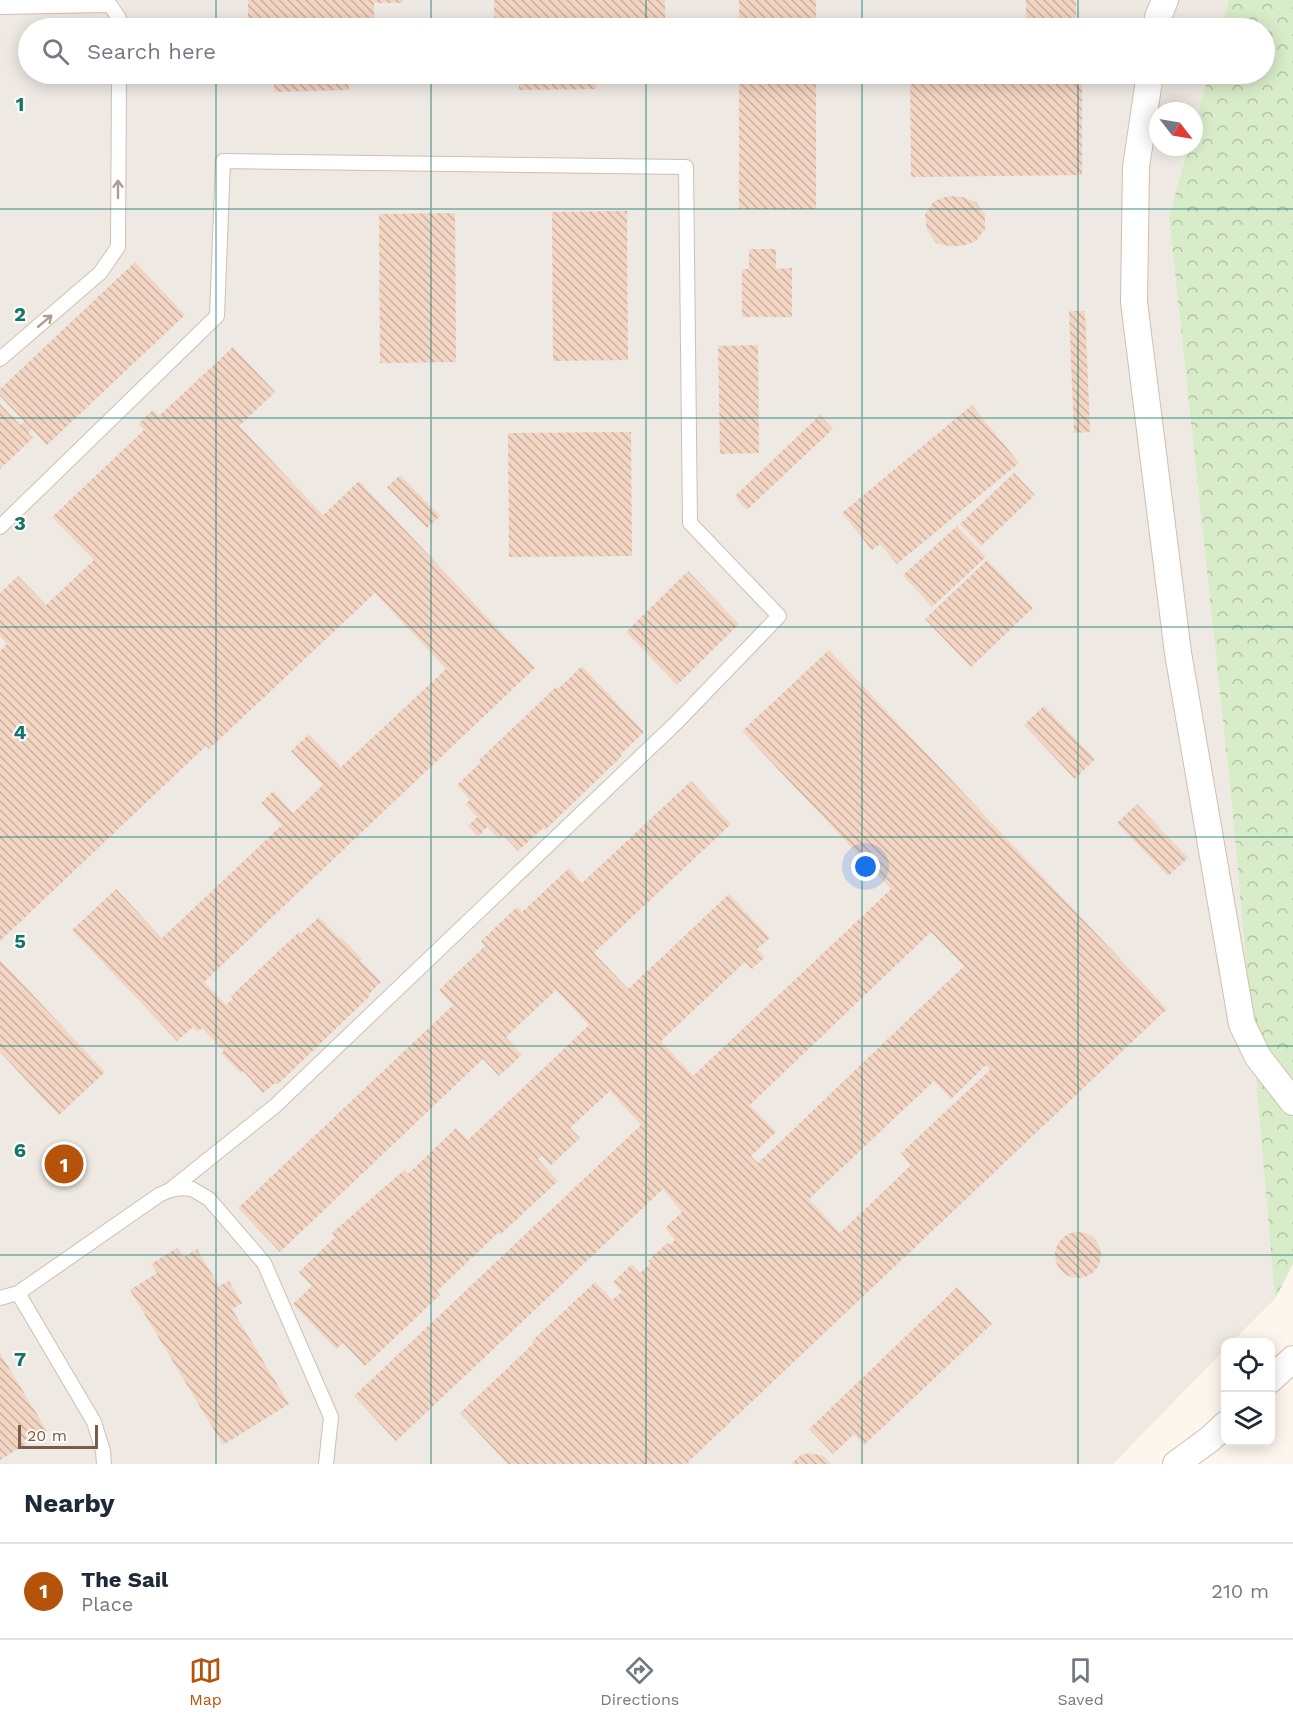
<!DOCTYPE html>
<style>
:root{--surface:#fff;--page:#f2f2f3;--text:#1f2937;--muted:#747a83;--line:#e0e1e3;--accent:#b45309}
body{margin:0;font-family:"Work Sans",sans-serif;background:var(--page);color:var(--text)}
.controls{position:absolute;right:18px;bottom:18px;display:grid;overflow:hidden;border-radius:12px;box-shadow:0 3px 15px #0003}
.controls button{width:54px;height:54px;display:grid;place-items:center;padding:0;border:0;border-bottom:2px solid var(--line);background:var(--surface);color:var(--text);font:30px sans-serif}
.compass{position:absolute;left:1149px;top:102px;width:54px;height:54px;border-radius:50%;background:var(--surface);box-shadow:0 3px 15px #0003;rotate:121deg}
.scale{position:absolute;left:18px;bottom:15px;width:80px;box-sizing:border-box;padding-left:6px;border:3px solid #7a5c4d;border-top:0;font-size:16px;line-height:21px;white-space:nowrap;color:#7a5c4d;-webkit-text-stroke:4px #fffaf3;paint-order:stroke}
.you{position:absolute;left:866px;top:867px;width:21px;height:21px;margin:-15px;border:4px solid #fff;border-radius:50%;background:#1a73e8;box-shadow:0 0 0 9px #1a73e833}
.badge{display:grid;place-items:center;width:39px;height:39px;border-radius:50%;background:var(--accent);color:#fff;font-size:20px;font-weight:700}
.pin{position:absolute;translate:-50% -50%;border:3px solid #fff;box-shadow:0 2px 6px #0006}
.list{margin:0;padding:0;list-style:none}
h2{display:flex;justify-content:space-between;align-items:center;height:78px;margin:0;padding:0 24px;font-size:26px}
h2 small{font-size:20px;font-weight:400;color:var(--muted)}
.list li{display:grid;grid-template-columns:39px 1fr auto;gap:18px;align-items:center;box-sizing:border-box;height:96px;padding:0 24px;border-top:2px solid var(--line)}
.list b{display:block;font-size:22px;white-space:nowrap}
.list p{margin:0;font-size:20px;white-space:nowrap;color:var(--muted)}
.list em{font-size:20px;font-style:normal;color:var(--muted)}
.icon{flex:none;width:33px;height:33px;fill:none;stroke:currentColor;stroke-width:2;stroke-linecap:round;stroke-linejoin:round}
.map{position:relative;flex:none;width:1293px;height:1464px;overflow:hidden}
.search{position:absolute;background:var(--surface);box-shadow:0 3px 15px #0003;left:18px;right:18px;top:18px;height:66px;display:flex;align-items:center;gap:15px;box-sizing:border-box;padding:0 21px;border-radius:33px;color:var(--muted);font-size:22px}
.sheet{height:174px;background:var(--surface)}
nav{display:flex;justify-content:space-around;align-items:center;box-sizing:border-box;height:84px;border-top:2px solid var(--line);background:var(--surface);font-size:16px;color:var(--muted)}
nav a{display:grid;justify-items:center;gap:3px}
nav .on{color:var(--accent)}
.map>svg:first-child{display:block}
.industrial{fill:#efe9e4}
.forest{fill:url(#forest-crowns)}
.building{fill:url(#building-back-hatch);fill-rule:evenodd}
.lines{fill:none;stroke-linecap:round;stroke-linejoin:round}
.lane-casing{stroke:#d1beb0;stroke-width:16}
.street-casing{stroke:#d1beb0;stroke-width:28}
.lane{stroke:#fff;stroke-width:14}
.street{stroke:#fff;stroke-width:26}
.oneway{stroke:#af9d94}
.grid{fill:none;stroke:#0f766e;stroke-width:1.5;stroke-opacity:0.55}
.grid-label{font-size:20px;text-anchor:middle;font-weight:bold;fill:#0f766e;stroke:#fffaf3;stroke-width:4.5;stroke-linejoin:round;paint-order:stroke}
</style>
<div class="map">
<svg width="1293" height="1464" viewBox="0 0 1293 1464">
<defs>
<pattern id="forest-crowns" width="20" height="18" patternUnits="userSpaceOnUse" patternTransform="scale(1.5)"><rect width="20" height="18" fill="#d8ecc9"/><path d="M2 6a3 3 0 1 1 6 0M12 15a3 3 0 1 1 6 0" fill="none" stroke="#b4c2a5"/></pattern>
<pattern id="building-back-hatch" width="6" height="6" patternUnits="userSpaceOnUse" patternTransform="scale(1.5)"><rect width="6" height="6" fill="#f3d5c3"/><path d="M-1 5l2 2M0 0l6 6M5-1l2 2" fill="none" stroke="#cab0a1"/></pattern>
</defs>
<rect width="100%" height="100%" fill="#fdf6ec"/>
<polygon class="industrial" points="0,0 1229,0 1221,28 28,28 28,74 1209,74 1194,127 1194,111 1158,111 1158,147 1188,147 1169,217 1233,816 1275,1299 1232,1342 1226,1342 1225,1349 1113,1464 0,1464"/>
<polygon class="forest" points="1229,0 1293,0 1293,1264 1275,1299 1233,816 1169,217 1188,147 1194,147 1194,127 1209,74 1264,74 1264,28 1221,28"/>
<g class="building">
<polygon points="248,0 403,0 403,3 374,3 374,28 248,28"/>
<rect x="494" y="0" width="171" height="28"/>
<rect x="739" y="0" width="77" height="28"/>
<rect x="1026" y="0" width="50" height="28"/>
<polygon points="249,74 373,74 373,77 348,78 349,90 274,92 274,78 249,78"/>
<polygon points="494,74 665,74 665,78 596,78 596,89 519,90 519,77 494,77"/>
<rect x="739" y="74" width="77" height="135"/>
<polygon points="910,74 1082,74 1082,175 911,177"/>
<polygon points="948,196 962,197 976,202 985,214 985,229 976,241 962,246 950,246 936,243 927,230 925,215 934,201"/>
<polygon points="627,211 628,360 553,361 552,212"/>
<polygon points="455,213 456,362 380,363 379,214"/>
<polygon points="749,249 776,249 776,269 792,268 792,317 742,317 742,269 749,269"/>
<polygon points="135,262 185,315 47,445 32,429 28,433 33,438 0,469 0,404 20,425 24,421 0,396 0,389"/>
<polygon points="1069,311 1085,311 1090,432 1074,433"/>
<polygon points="758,345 759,453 720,454 718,346"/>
<polygon points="233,347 275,392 239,426 323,515 359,481 535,668 204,982 226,1005 233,998 231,996 299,932 301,934 319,917 339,938 341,937 362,959 360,961 381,982 369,994 370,996 277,1085 275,1083 263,1093 243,1071 241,1073 221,1053 224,1051 202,1028 198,1032 193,1027 177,1041 72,930 116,889 162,938 282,825 261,803 273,791 293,813 323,785 291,751 309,734 341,767 446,669 375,593 209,749 206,746 0,941 0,651 7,644 0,636 0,593 18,576 46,605 94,560 52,517 144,430 138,424 153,410 159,416"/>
<polygon points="972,405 1019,463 897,564 880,544 872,550 842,513"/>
<polygon points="820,415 833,429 747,510 735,496"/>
<polygon points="631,432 632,556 509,557 508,433"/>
<polygon points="1014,473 1035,495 981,546 960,524"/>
<polygon points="400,475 440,516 427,528 387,487"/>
<polygon points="957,526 986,557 932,607 903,575"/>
<polygon points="987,560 1033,608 971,667 925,619"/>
<polygon points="688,571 739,624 677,685 626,632"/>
<path d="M829 650 1167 1009 688 1462 689 1464H508L460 1413 534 1343 532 1341 595 1282 612 1300 622 1292 613 1282 632 1264 640 1273 651 1263 648 1261 667 1243 670 1245 675 1240 665 1228 682 1212 663 1189 396 1441 354 1396 641 1125 610 1091 570 1128 580 1138 551 1165 542 1156 538 1159 558 1181 500 1235 498 1233 437 1291 440 1295 365 1366 343 1343 336 1349 293 1304 312 1286 299 1272 335 1237 332 1233 404 1170 408 1174 456 1128 468 1140 589 1025 556 990 506 1037 522 1055 499 1076 483 1059 280 1252 238 1208 453 1005 439 990 485 946 481 941 517 907 522 912 569 868 582 883 691 781 731 824 594 953 628 989 729 894 770 938 757 949 765 957 752 969 745 962 661 1041 693 1076 891 889 742 731ZM931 932 964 966 758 1163 751 1156 776 1132 750 1105ZM986 1065 990 1070 901 1153 911 1165 840 1233 809 1199 934 1081 951 1099Z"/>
<polygon points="582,666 644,732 620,755 622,756 545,830 543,828 518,851 503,835 499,839 487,827 478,837 468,826 477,817 465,804 470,800 457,785 481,762 479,760 556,687 558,689"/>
<polygon points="1044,706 1095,759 1075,779 1024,725"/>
<polygon points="1137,804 1188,858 1168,876 1117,823"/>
<polygon points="0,960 105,1072 59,1115 0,1052"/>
<circle cx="1078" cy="1255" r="23"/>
<polygon points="177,1248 184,1257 197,1249 219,1286 229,1281 242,1303 232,1309 289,1404 223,1445 130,1290 157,1273 151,1264"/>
<polygon points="957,1287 992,1324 864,1445 854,1434 833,1454 809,1429"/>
<polygon points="0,1353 47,1431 0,1460"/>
<polygon points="809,1453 824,1456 831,1464 791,1464 801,1455"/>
</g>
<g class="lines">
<g class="lane-casing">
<g id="lane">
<polyline points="0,7 110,5 119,18 119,28"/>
<polyline points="0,359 100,273 118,247 119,74"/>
<polyline points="0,527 217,316 223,161 686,167 690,523 779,616 677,722 275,1106 170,1190"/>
<polyline points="18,1293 94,1422 103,1451 104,1464"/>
<polyline points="0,1298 18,1293 159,1195 170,1190 182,1188 192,1189 209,1199 264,1263 331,1417 326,1464"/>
</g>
</g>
<g class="street-casing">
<g id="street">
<polyline points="1156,28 1158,17 1165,0"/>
<polyline points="1150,74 1136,167 1134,302 1178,653 1242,1024 1258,1057 1293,1102"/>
<polyline points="1270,1380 1293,1359"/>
<polyline points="1176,1464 1210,1439 1226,1424"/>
</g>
</g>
<use href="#lane" class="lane"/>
<use href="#street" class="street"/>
</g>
<defs><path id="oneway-shaft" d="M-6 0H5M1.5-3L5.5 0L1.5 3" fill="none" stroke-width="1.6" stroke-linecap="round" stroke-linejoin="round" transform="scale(1.5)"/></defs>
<g class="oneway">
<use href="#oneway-shaft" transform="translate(118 189) rotate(-90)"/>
<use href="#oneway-shaft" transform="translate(45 321) rotate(-40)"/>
</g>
<path class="grid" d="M216 0V28M431 0V28M646 0V28M862 0V28M1078 0V28M216 74V1464M431 74V1464M646 74V1464M862 74V1464M1078 74V1464M0 209H1293M0 418H1293M0 627H1293M0 837H1293M0 1046H1293M0 1255H1293"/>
<g class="grid-label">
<text x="20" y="111">1</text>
<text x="20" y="321">2</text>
<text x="20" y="530">3</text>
<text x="20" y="739">4</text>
<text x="20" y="948">5</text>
<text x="20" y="1157">6</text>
<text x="20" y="1366">7</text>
</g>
</svg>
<div class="controls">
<button><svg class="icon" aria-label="locate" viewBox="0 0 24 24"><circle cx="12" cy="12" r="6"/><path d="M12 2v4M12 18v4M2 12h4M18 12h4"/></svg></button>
<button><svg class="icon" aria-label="layers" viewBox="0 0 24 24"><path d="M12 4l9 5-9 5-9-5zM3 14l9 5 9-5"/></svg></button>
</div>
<svg class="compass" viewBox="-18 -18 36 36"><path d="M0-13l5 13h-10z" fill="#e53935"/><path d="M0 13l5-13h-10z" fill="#747a83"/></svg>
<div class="scale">20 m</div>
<div class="you"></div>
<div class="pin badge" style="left:64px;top:1164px">1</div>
<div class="search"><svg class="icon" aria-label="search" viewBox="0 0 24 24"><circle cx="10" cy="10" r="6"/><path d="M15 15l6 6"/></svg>Search here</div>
</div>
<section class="sheet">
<h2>Nearby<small></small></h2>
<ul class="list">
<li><span class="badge">1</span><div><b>The Sail</b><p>Place</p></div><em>210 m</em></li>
</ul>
</section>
<nav>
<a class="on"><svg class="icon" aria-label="map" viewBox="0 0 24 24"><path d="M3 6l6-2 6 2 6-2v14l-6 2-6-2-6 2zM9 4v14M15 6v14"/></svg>Map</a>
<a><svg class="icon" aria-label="directions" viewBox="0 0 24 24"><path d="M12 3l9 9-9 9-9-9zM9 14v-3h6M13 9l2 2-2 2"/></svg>Directions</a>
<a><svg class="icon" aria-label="saved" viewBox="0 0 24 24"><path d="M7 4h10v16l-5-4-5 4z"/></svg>Saved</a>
</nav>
